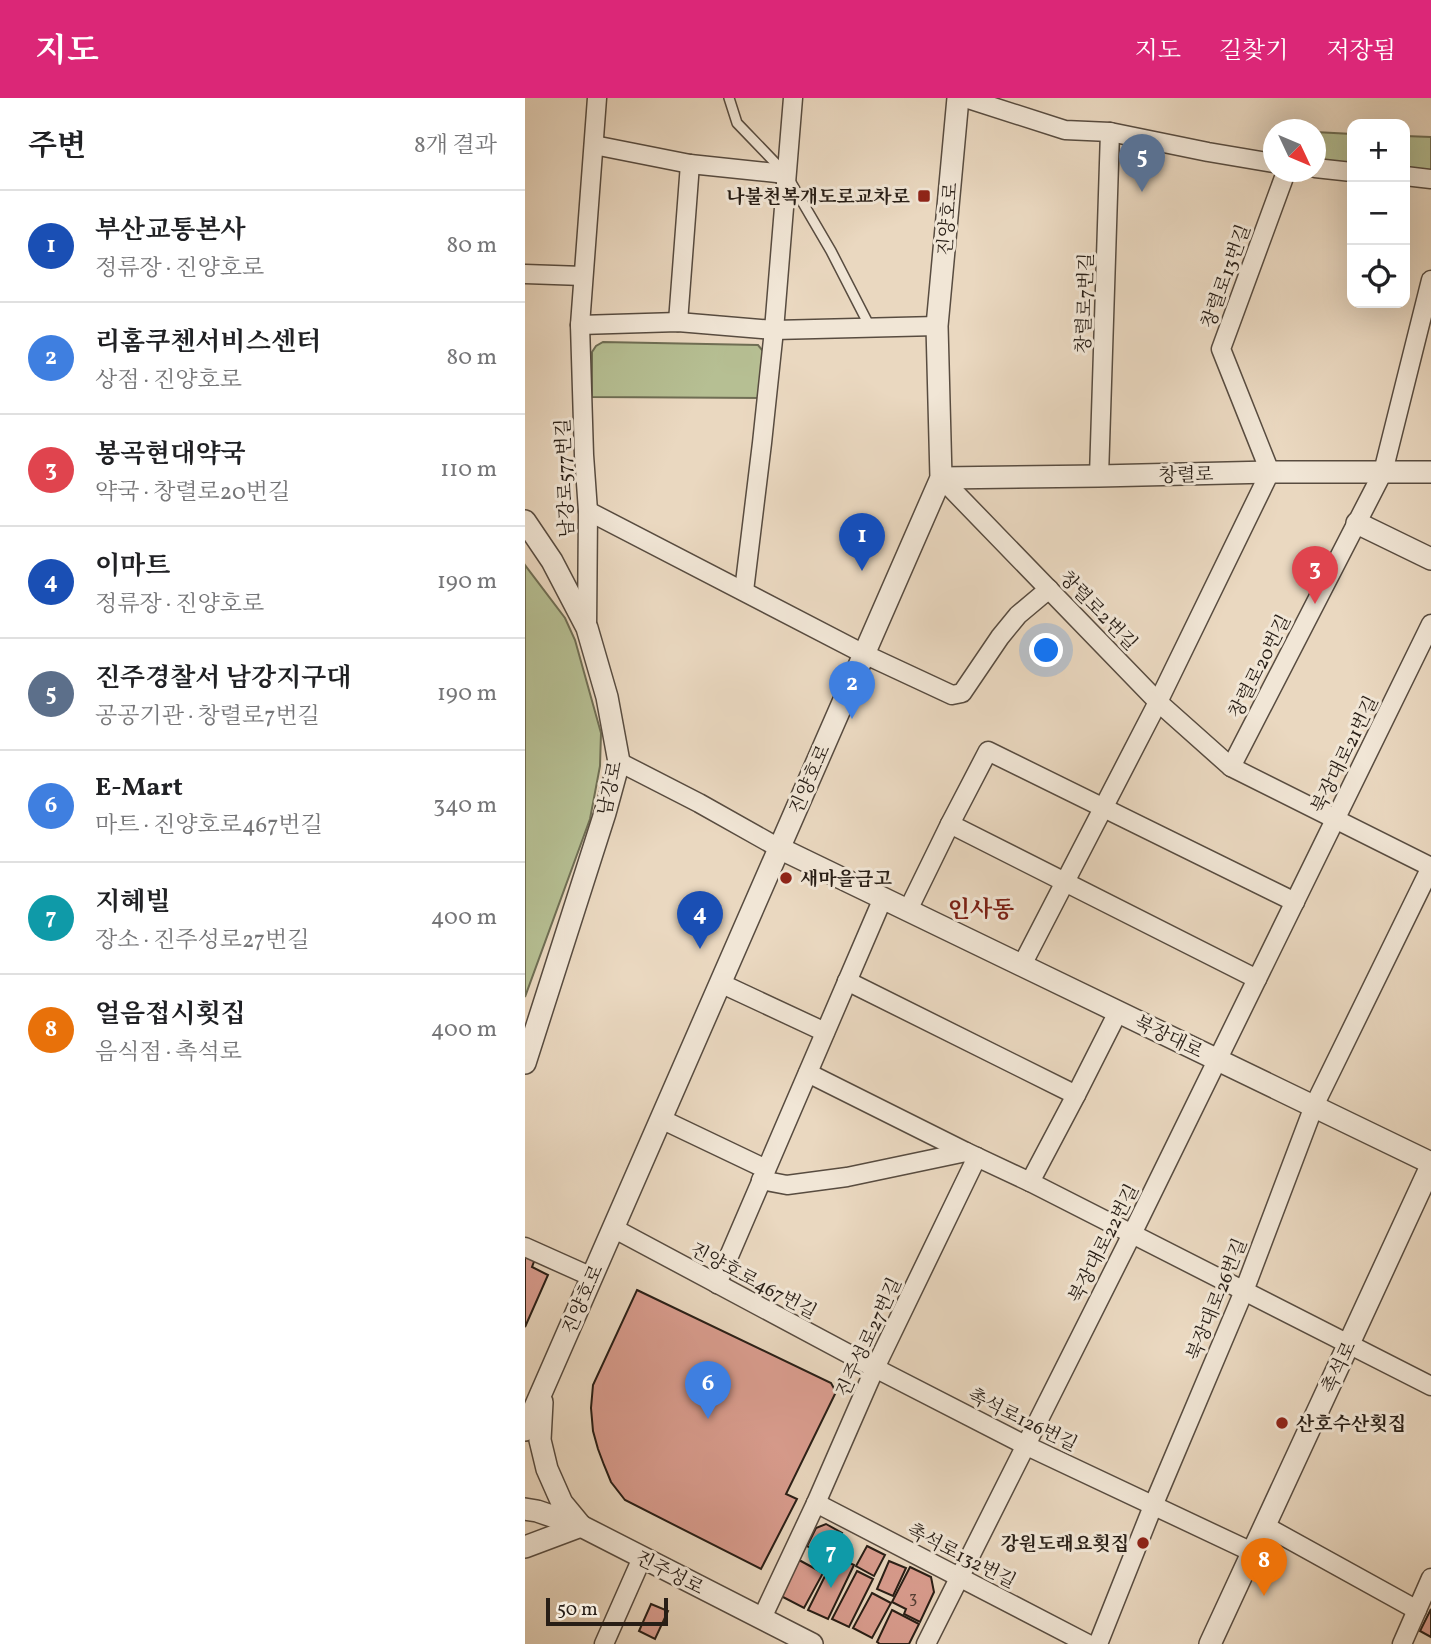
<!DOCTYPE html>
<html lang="ko">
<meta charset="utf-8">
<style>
:root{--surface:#fff;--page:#f2f2f2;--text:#202124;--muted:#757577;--line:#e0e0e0;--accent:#db2777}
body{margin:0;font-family:Vollkorn,"Noto Serif KR",serif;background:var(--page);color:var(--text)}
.controls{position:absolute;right:21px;top:21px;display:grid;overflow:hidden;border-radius:14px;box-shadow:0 7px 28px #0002}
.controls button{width:63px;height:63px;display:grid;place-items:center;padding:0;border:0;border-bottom:2px solid var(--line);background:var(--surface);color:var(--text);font:35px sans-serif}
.compass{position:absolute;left:738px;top:21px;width:63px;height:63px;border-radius:50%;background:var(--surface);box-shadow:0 7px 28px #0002;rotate:134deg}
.scale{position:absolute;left:21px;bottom:18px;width:122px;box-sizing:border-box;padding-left:7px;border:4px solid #281e16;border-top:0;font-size:19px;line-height:24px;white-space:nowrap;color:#281e16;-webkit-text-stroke:5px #f1e6d6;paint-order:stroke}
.you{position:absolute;left:522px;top:553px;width:24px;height:24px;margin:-18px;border:5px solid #fff;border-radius:50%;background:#1a73e8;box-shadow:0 0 0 10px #1a73e833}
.badge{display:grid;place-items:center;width:46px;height:46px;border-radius:50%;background:var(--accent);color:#fff;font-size:23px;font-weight:700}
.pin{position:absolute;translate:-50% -58px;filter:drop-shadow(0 2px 4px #0008)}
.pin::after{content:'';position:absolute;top:37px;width:24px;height:21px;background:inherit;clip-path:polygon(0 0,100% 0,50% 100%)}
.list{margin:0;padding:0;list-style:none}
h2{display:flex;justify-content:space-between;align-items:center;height:91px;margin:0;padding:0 28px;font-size:30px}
h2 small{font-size:23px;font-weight:400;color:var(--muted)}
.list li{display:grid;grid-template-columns:46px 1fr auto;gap:21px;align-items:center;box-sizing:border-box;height:112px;padding:0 28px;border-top:2px solid var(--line)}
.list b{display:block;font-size:26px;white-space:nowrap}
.list p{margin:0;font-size:23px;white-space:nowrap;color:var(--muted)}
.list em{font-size:23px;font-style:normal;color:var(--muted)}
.icon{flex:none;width:38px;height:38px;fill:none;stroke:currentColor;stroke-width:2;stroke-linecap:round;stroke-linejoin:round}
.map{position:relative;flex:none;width:906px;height:1546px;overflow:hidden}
header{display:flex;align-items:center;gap:42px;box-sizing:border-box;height:98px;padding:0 35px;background:var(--accent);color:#fff}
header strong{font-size:33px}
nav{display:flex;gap:38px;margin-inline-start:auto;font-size:24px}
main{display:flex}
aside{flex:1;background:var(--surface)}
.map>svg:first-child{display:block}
.green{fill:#b6bf93;stroke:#6f6e54;stroke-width:2}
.building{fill:#da9d8f;stroke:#281e16;stroke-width:2}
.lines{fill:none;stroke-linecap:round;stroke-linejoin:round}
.service-casing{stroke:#584c40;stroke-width:12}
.minor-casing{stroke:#584c40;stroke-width:21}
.tertiary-casing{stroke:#584c40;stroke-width:24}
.service{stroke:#f1e6d6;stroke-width:9}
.minor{stroke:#f1e6d6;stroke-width:18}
.tertiary{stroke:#f1e6d6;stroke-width:21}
.poi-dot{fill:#8f2418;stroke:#f1e6d6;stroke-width:2.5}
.labels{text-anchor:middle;stroke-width:6;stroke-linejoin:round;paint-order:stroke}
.number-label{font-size:16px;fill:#543e34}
.poi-label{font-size:19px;font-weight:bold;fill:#281e16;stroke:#f1e6d6;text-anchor:end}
.street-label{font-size:19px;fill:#281e16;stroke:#f1e6d6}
.quarter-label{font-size:23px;font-weight:bold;fill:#7a1f14;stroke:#f1e6d6}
</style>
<header>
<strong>지도</strong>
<nav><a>지도</a><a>길찾기</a><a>저장됨</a></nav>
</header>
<main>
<aside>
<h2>주변<small>8개 결과</small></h2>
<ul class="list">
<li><span class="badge" style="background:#1a4fb4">1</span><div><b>부산교통본사</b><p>정류장 · 진양호로</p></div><em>80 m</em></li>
<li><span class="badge" style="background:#3f7fe0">2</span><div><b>리홈쿠첸서비스센터</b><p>상점 · 진양호로</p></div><em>80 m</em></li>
<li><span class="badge" style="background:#e0444e">3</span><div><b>봉곡현대약국</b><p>약국 · 창렬로20번길</p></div><em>110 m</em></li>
<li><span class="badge" style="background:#1a4fb4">4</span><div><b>이마트</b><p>정류장 · 진양호로</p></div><em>190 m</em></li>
<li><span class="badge" style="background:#5c6f8a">5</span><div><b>진주경찰서 남강지구대</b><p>공공기관 · 창렬로7번길</p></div><em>190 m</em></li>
<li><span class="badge" style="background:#3f7fe0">6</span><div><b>E-Mart</b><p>마트 · 진양호로467번길</p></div><em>340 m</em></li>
<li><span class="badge" style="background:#0f9aa8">7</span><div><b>지혜빌</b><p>장소 · 진주성로27번길</p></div><em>400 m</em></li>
<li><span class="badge" style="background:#e8710a">8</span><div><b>얼음접시횟집</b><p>음식점 · 촉석로</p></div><em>400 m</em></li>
</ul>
</aside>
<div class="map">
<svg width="906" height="1546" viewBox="0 0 906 1546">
<rect width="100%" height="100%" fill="#ead8c0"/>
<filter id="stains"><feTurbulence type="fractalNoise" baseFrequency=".00286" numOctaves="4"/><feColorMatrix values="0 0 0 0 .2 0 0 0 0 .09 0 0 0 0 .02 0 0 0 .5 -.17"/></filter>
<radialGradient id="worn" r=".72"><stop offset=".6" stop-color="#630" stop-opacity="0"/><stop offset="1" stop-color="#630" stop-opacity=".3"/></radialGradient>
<g class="green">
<polygon points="790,34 827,36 827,74 791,71"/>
<polygon points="880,38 906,39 906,79 880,77"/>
<polygon points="78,244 233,247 242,258 238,300 67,299 67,254 71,248"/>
<polygon points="0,467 40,520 50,542 76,635 75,668 65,721 0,899"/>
</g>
<g class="building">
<polygon points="0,1156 10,1161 7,1169 23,1177 0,1229"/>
<polygon points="112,1192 306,1285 311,1294 261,1396 272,1401 236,1471 100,1402 86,1384 79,1367 73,1351 68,1333 66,1310 68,1287"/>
<polygon points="301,1426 317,1435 301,1466 287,1458 289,1452 282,1448 291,1430"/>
<polygon points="342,1448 360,1457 349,1478 331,1468"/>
<polygon points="310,1458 329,1467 303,1521 283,1512"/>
<polygon points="274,1462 298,1475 279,1510 256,1498"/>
<polygon points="364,1463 381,1470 368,1498 352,1491"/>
<polygon points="385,1469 406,1479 409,1494 395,1524 379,1516 381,1511 367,1504"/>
<polygon points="332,1473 348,1481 324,1529 307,1521"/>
<polygon points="347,1495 366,1505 347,1540 328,1530"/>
<polygon points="126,1506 143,1513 130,1541 114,1533"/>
<polygon points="906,1511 906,1539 895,1533"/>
<polygon points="367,1512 394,1526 384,1546 355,1546 352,1544"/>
</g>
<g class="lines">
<g class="service-casing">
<polyline id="service" points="204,0 212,25 261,76 306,153 345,229"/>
</g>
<g class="minor-casing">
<g id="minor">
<polyline points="440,0 540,32 585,34 683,54 748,65"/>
<polyline points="69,47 165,66 261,76"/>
<polyline points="790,70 827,74"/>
<polyline points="880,78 906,81"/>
<polyline points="0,176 58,178"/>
<polyline points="153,224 165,66"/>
<polyline points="55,227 153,224 249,232 412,228"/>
<polyline points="574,378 585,34"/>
<polyline points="416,380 633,604 706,669 906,769"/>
<polyline points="63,413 339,556 427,597 437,595 475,539 493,517 524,491"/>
<polyline points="219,493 237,345 249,232 268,0"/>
<polyline points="62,530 63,413 59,357 55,227 72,0"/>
<polyline points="94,664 174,705 254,750"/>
<polyline points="706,669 858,374 906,182"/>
<polyline points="425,726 732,881"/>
<polyline points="383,812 425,726 463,653 770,804"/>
<polyline points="497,867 633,604 745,374 696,251 761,74"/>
<polyline points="322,883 551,997"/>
<polyline points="195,885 300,934"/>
<polyline points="283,975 441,1054 505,1084 906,1288"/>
<polyline points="136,1021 241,1071"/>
<polyline points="236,1082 262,1087 322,1079 441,1054"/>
<polyline points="505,1084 551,997 593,914"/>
<polyline points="88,1130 350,1270 500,1347 727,1454"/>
<polyline points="0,1149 67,1179"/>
<polyline points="192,1186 358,800"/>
<polyline points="291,1405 563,1546"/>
<polyline points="740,1428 892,1512"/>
<polyline points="237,1520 291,1405 350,1270 452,1059"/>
<polyline points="79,1546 117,1460"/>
<polyline points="401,1546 607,1136 906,526"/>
<polyline points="573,1546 628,1408 719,1193 789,1008 906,769"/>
<polyline points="877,1546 906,1480"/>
</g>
</g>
<g class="tertiary-casing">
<g id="tertiary">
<polyline points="416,380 574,378 745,374 906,374"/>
<polyline points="0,423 27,463 62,530 82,599 94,664 80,715 0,965"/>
<polyline points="832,425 906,461"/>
<polyline points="254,750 906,1065"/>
<polyline points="0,1332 416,380 412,228 433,0"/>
<polyline points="0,1411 12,1413 56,1428 287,1546"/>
<polyline points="0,1449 56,1428 37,1405 22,1371 15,1342 17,1304"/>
<polyline points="685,1546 906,1068"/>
</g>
</g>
<use href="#service" class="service"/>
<use href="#minor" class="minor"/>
<use href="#tertiary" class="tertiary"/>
</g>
<g class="poi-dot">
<rect x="392" y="91" width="14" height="14" rx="3.5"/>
<circle cx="261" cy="780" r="7"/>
<circle cx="757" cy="1325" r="7"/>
<circle cx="618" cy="1445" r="7"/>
</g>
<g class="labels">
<g class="number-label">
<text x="388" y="1505">3</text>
</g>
<g class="poi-label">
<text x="385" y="105">나불천복개도로교차로</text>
<text x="275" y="787" text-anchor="start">새마을금고</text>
<text x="771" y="1332" text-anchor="start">산호수산횟집</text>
<text x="604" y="1452">강원도래요횟집</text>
</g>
<g class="street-label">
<text transform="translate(422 121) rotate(-85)" y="7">진양호로</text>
<text transform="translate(700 178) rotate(-70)" y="7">창렬로13번길</text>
<text transform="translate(559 205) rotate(-88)" y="7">창렬로7번길</text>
<text transform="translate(661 376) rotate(-1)" y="7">창렬로</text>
<text transform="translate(39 380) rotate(-92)" y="7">남강로577번길</text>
<text transform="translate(574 512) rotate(46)" y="7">창렬로2번길</text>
<text transform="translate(734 568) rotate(-63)" y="7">창렬로20번길</text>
<text transform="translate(819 656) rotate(-64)" y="7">북장대로21번길</text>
<text transform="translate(284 681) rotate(-66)" y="7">진양호로</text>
<text transform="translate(84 690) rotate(-78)" y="7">남강로</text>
<text transform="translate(644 938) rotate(26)" y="7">북장대로</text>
<text transform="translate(578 1145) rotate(-63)" y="7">북장대로22번길</text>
<text transform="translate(229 1182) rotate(28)" y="7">진양호로467번길</text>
<text transform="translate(57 1201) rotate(-66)" y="7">진양호로</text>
<text transform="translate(691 1201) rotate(-68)" y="7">북장대로26번길</text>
<text transform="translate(343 1239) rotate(-65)" y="7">진주성로27번길</text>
<text transform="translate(813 1269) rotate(-65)" y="7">촉석로</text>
<text transform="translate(498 1321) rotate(26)" y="7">촉석로126번길</text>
<text transform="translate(437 1457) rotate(27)" y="7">촉석로132번길</text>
<text transform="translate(145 1474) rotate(27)" y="7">진주성로</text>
</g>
<g class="quarter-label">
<text x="456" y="819">인사동</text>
</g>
</g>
<rect width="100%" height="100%" filter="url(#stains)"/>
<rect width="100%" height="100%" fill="url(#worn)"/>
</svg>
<div class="controls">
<button>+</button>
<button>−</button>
<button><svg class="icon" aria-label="locate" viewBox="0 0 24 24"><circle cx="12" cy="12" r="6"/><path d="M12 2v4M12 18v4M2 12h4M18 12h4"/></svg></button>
</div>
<svg class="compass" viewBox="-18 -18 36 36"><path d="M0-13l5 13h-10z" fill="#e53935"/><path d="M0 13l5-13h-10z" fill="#757577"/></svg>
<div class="scale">50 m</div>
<div class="you"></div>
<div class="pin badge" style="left:337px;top:473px;background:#1a4fb4">1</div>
<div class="pin badge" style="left:327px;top:621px;background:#3f7fe0">2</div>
<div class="pin badge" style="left:790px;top:506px;background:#e0444e">3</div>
<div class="pin badge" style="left:175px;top:851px;background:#1a4fb4">4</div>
<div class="pin badge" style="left:617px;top:94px;background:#5c6f8a">5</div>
<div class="pin badge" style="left:183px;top:1321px;background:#3f7fe0">6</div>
<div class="pin badge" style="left:306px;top:1490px;background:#0f9aa8">7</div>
<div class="pin badge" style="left:739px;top:1498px;background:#e8710a">8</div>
</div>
</main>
